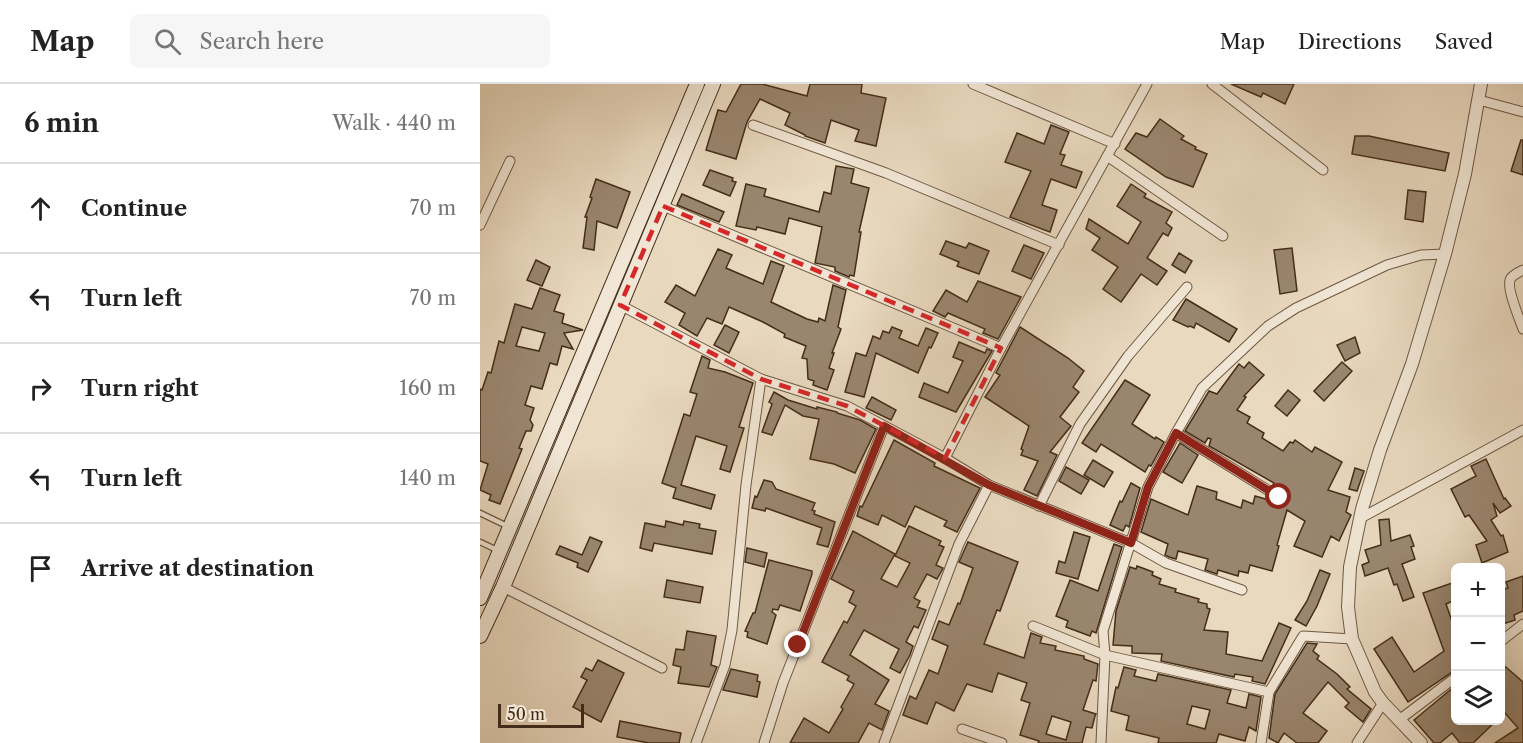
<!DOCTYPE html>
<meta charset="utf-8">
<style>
:root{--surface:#fff;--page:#f6f6f6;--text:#222;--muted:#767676;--line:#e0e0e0}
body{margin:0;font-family:"Libre Caslon Text",serif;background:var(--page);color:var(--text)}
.controls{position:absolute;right:18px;bottom:18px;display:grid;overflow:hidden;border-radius:9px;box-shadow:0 6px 24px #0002}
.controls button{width:54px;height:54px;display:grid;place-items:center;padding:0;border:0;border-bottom:2px solid var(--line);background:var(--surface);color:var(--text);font:30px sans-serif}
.scale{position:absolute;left:18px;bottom:15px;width:86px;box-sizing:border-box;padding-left:6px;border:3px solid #442d18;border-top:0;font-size:16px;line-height:21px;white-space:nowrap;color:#442d18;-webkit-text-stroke:4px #f1e6d5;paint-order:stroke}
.stop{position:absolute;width:18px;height:18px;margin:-14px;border:4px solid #8f2418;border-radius:50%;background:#fff}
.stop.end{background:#8f2418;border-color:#fff;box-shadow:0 2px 6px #0008}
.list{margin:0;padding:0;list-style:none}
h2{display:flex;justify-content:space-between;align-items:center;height:78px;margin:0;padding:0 24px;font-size:26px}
h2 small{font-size:20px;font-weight:400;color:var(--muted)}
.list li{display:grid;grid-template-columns:39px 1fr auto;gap:18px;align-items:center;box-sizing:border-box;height:90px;padding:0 24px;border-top:2px solid var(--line)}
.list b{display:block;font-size:22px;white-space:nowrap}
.list em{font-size:20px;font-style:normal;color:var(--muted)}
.icon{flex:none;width:33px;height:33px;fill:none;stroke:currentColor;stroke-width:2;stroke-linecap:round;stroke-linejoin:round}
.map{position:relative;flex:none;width:1043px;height:659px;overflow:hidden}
header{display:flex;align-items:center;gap:36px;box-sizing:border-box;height:84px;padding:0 30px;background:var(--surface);border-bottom:2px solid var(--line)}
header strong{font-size:28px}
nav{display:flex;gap:33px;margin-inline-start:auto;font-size:21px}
.search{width:420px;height:54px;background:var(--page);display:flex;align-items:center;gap:15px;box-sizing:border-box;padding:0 21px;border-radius:9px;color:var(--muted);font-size:22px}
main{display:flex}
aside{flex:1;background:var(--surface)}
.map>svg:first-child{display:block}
.building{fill:#9a866f;stroke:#442d18;stroke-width:1.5;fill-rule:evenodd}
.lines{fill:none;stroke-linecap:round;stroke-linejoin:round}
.service-casing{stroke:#6d5842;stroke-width:7}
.minor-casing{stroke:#6d5842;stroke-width:11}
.tertiary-casing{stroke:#6d5842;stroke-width:14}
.secondary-casing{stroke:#442d18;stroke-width:16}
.service{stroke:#f1e6d5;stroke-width:4.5}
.minor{stroke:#f1e6d5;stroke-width:9}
.tertiary{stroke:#f1e6d5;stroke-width:12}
.secondary{stroke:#f1e6d5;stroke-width:14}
.route{stroke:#8f2418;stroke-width:8}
.marked{fill:none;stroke:#d62828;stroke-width:4.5;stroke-dasharray:12 8;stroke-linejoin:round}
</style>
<header>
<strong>Map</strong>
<div class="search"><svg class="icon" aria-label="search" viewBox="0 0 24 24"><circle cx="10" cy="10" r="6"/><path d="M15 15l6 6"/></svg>Search here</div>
<nav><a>Map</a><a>Directions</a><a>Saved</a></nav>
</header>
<main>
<aside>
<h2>6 min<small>Walk · 440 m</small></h2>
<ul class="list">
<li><svg class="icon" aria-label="ahead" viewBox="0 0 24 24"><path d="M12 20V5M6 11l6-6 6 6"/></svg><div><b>Continue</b></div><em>70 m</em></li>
<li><svg class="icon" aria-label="left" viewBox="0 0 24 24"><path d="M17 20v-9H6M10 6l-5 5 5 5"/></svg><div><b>Turn left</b></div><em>70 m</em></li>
<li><svg class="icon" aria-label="right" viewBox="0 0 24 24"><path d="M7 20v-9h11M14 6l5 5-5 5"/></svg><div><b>Turn right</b></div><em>160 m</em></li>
<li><svg class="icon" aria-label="left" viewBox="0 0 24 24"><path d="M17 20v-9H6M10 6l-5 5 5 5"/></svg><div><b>Turn left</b></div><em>140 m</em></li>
<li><svg class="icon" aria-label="arrive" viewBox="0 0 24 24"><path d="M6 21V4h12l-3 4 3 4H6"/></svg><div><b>Arrive at destination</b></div></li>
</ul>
</aside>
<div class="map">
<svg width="1043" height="659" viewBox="0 0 1043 659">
<rect width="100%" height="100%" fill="#e9d9bf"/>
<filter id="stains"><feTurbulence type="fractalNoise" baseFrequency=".00333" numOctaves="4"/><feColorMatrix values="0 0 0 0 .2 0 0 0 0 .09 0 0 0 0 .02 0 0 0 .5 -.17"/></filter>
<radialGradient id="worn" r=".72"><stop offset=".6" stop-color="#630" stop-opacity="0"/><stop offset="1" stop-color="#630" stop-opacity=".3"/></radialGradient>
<g class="building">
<polygon points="261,0 282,0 327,12 330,0 382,0 381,9 406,14 396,62 375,57 379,46 351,36 345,59 325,52 325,51 305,41 310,29 280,15 267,38 256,75 226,66 238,26 246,28"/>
<polygon points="751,0 814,0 805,20 783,9 781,13"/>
<polygon points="680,35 704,52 701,55 716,63 715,65 727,70 713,103 686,93 645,65 656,49 667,53"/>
<polygon points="571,41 589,48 580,70 585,71 581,81 602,88 596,104 571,95 562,121 577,126 570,148 530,133 551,87 525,78 537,49 564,60"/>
<polygon points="875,52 889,52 969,69 965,87 872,70"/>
<polygon points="1041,56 1043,56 1043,91 1031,87"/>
<polygon points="356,82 374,85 371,99 389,104 379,148 381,148 374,192 370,191 369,193 355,187 355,183 335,179 342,143 309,134 305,150 277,143 276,146 256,142 266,100 286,105 284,112 339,128 344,108 351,110"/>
<polygon points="230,86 253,94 252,97 256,98 250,112 223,101"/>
<polygon points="116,95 150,108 137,144 117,137 114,166 103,164 107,133 105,133 112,114 110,113"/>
<polygon points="651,100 666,110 664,113 692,128 686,139 692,144 688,152 683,149 667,174 687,187 677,201 661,190 641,218 623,205 638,183 612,166 620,154 606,145 609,135 648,160 661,138 637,122"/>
<polygon points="928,106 946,108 943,138 925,135"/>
<polygon points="202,110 244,128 239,138 197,121"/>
<polygon points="466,157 486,164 489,159 509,167 499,190 477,182 479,178 460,170"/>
<polygon points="544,161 564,169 551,195 532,187"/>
<polygon points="812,164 817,207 800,210 794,166"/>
<polygon points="238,165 252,171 246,184 283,200 291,177 304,182 291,218 327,235 338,238 339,234 345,237 353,201 366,206 358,243 361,245 352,269 354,269 349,284 354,286 347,306 333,301 334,297 328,295 327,275 322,274 326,262 304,253 305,250 283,238 249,223 242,240 227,234 217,252 199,241 205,229 185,218 196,201 215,212"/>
<polygon points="699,169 712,177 705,189 692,181"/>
<polygon points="56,176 70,183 62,202 47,196"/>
<polygon points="498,197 541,213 518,255 503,249 505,245 468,229 465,233 453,227 466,206 487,218"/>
<path d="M60 204 80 211 74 227 84 230 82 239 103 246 84 249 93 265 82 262 77 281 70 279 62 305 51 302 45 321 54 324 50 336 53 341 51 347H46L39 364 42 365 20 420 9 416 11 411 0 406 8 380 0 377V305L2 306 8 288 11 289 19 257 24 259 35 220 52 225ZM42 243 65 249 59 267 36 262Z"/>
<polygon points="706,215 757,245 749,258 716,239 714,244 710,242 708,243 693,236"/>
<polygon points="245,241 259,248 249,269 234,261"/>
<polygon points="412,243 422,247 419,254 438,262 446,244 458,249 451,264 449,263 438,289 396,269 384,313 365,308 376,269 386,272 393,252 400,255 403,247 409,249"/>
<polygon points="540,243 588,274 604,287 593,303 599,308 580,333 591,342 570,368 577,371 557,412 544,406 558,377 541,371 543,366 541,365 549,342 505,313 520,291 516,289"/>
<polygon points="875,253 880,269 865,277 857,261"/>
<polygon points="479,258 505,269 507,265 512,267 476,328 439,313 444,299 468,309 483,277 473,273"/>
<polygon points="222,272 230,276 228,284 245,288 273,299 259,343 264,344 250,388 240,385 247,362 216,352 201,401 235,411 231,425 193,414 196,404 182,399 204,330 210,332 217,310 210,308"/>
<polygon points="769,278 784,291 764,312 766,313 757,326 770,333 767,339 784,349 782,354 803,367 810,358 813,359 815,356 832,368 835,363 862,378 848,406 870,413 866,428 871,431 859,457 851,452 842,473 814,462 825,437 807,426 797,461 799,462 792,487 770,481 768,489 759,487 758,492 738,486 737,490 725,486 728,475 698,467 696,475 689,473 685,471 688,460 661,448 671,415 708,431 717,402 737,408 736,415 761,424 763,416 773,420 775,412 789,416 789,415 798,420 804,417 805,409 793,401 794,399 729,362 731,355 728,354 725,359 705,347 729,307 737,310 759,280 764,284"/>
<polygon points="862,278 872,287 844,317 834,307"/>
<polygon points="645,296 670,311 652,340 675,355 676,353 684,358 671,382 669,381 665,388 621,360 616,368 602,359"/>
<polygon points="808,306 820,316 807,332 795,322"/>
<polygon points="294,308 308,316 337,325 337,323 357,328 357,329 380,336 396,345 375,389 354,380 330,375 339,335 323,332 305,321 292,351 282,348 292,320 289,318"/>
<polygon points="392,313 416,326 411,336 386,324"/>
<polygon points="414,356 455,379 454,382 500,404 477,448 464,442 467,437 435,422 425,443 402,431 398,441 377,432 380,422 382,423"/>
<polygon points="700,359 718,371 702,399 683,388"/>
<polygon points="1006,375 1024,415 1025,414 1031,422 1020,429 1013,419 1017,432 1011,436 1021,452 1023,451 1028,468 1002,479 996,461 1007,457 989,431 985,433 971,405 996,392 991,382"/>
<polygon points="613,376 633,388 624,403 604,391"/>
<polygon points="586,383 609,396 601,410 579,397"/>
<polygon points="875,384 884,387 877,407 869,405"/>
<polygon points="284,396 292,398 296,405 335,419 332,426 335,427 334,430 355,438 348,463 337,460 342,444 286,424 285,427 272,424 275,412 277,413"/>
<polygon points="651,399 660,404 649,443 646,441 643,447 630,441 640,417 642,418"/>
<polygon points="909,435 911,457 930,451 934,462 931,463 935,475 922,480 934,513 923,517 917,500 914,501 908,484 885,492 882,481 889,478 885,466 901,461 899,436"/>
<polygon points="186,437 203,441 204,437 220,440 219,444 236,447 232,470 174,459 172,467 160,464 165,439 185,443"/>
<polygon points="429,442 461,457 459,461 464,463 456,481 463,484 457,495 447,490 434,514 440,517 437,523 446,526 438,544 434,542 426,558 433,562 430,571 420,589 410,584 419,565 384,546 370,571 409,596 395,620 409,627 402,646 389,639 378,659 310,659 324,634 349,649 363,625 361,623 374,600 367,596 369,592 342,578 364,537 367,539 376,522 369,518 374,507 351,495 373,447 415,470 401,495 417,503 430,479 415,472"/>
<polygon points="594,448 610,453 598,495 576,489 579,477 585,479"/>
<polygon points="110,453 122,458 108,488 97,483 98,479 76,470 80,462 102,471"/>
<path d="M488 458 538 478 520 527 517 526 504 560 544 574 551 549 562 553 560 559 576 562 575 566 604 572V575L618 580 616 597 613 596 603 626 616 630 615 632 612 644 606 643 602 659H558L559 657 540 651 550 619 541 616 547 599 518 589 512 608 487 600 474 627 456 618 447 640 423 631 430 612 436 615 449 586 458 590 468 562 452 555 459 537 469 541 478 519 480 520 493 484 479 478ZM572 632 591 638 586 656 566 650Z"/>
<polygon points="634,460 642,463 616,549 612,547 610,552 586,543 588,537 576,532 590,496 618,507"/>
<polygon points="267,464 287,469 284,483 265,478"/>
<polygon points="289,476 332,487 332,490 320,527 300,521 298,526 293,525 292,528 296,531 287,560 267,553 268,548 265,547 273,529 275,529"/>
<polygon points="657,482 673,488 672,491 681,495 679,500 696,505 695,508 719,515 718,518 727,520 727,524 730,525 724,546 748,548 746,570 782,577 799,539 811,544 785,600 772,597 773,593 755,590 754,593 681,577 682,570 652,569 652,562 633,561 636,527 650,483 656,485"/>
<polygon points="840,486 850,490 837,522 826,542 815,536 827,517"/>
<polygon points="1043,492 1043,527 1034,531 1035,536 1020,541 1020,506 1028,504 1026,498"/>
<polygon points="187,496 223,503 220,519 184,513"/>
<polygon points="975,498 975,516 966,520 975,546 975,586 928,618 894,565 912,553 934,588 964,567 943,509"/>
<polygon points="207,547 236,552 231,581 237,583 229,603 198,599 201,583 193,581 196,565 204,566"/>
<polygon points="827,559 837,560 833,567 839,572 837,575 857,590 870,603 867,605 891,625 883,638 865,623 869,619 848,598 823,629 847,647 838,659 817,659 804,649 798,659 789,654 795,610"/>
<polygon points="118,576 144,589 121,638 93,623 107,596 101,593 106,584 112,587"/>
<polygon points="1020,578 1043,598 1043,659 1015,659 1038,644 1025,629 1020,633"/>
<path d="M644 583 656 586 654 592 676 597 678 590 751 606 747 619 766 624 769 610 781 613 776 647 769 643 765 657 739 650 736 659H678L679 654 646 646 649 632 631 627 636 603 638 604ZM712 622 730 626 725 645 707 640Z"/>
<polygon points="251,585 278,591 277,597 280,598 277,613 243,606"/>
<polygon points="975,602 975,636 1017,636 993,659 980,659 972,649 960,659 954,659 934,636"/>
<polygon points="140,637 201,649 199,659 169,659 137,653"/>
</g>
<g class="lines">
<g class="service-casing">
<g id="service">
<polyline points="0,429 27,442"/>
<polyline points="0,458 17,466"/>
</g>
</g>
<g class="minor-casing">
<g id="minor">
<polyline points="493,0 635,60"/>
<polyline points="732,0 843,86"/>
<polyline points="999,16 1043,28"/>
<polyline points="273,41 406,89 579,161"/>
<polyline points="627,72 743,152"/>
<polyline points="183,122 521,264"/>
<polyline points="0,141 30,77"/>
<path d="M1043 186C1039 188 1033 191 1031 194 1025 202 1040 236 1043 245"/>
<polyline points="140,221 281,295 367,322 465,374 509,401 651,459 686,479 762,506"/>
<polyline points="696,349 799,413"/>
<polyline points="465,374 521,264 667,0"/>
<polyline points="559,422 600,340 648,272 707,203"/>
<polyline points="879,435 1043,346"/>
<polyline points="23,503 182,584"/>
<polyline points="553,542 625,571 789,608"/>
<polyline points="1020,558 1043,540"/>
<polyline points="919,636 976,593"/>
<polyline points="482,645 522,659"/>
<polyline points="216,659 245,581 252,546 266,401 281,295"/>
<polyline points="284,659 303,599 404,342"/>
<polyline points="404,659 479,460 509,401"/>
<polyline points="621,659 625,571 623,547 668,403 696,349 722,304 788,242 816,224 907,181 941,171 965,170"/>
<polyline points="781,659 789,608 823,552 872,555"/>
<polyline points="877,659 903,619"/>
</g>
</g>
<g class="tertiary-casing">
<polyline id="tertiary" points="941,659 903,619 895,608 872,555 868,523 870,483 882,425 900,366 932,280 965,170 985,90 1001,0"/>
</g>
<g class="secondary-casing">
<g id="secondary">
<polyline points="0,514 217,0"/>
<polyline points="0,552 23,503 233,0"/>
</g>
</g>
<use href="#service" class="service"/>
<use href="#minor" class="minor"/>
<use href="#tertiary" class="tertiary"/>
<use href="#secondary" class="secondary"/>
</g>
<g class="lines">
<polyline class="route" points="318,561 404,342 509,401 651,459 668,403 696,349 799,413"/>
</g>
<path class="marked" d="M183 122 521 264 465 374 367 322 281 295 140 221Z"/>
<rect width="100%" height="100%" filter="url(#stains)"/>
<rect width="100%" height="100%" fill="url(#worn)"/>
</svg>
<div class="controls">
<button>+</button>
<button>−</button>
<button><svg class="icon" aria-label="layers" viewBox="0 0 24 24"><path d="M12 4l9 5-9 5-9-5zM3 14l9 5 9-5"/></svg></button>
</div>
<div class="scale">50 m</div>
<div class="stop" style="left:799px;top:413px"></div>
<div class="stop end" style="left:318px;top:561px"></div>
</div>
</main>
